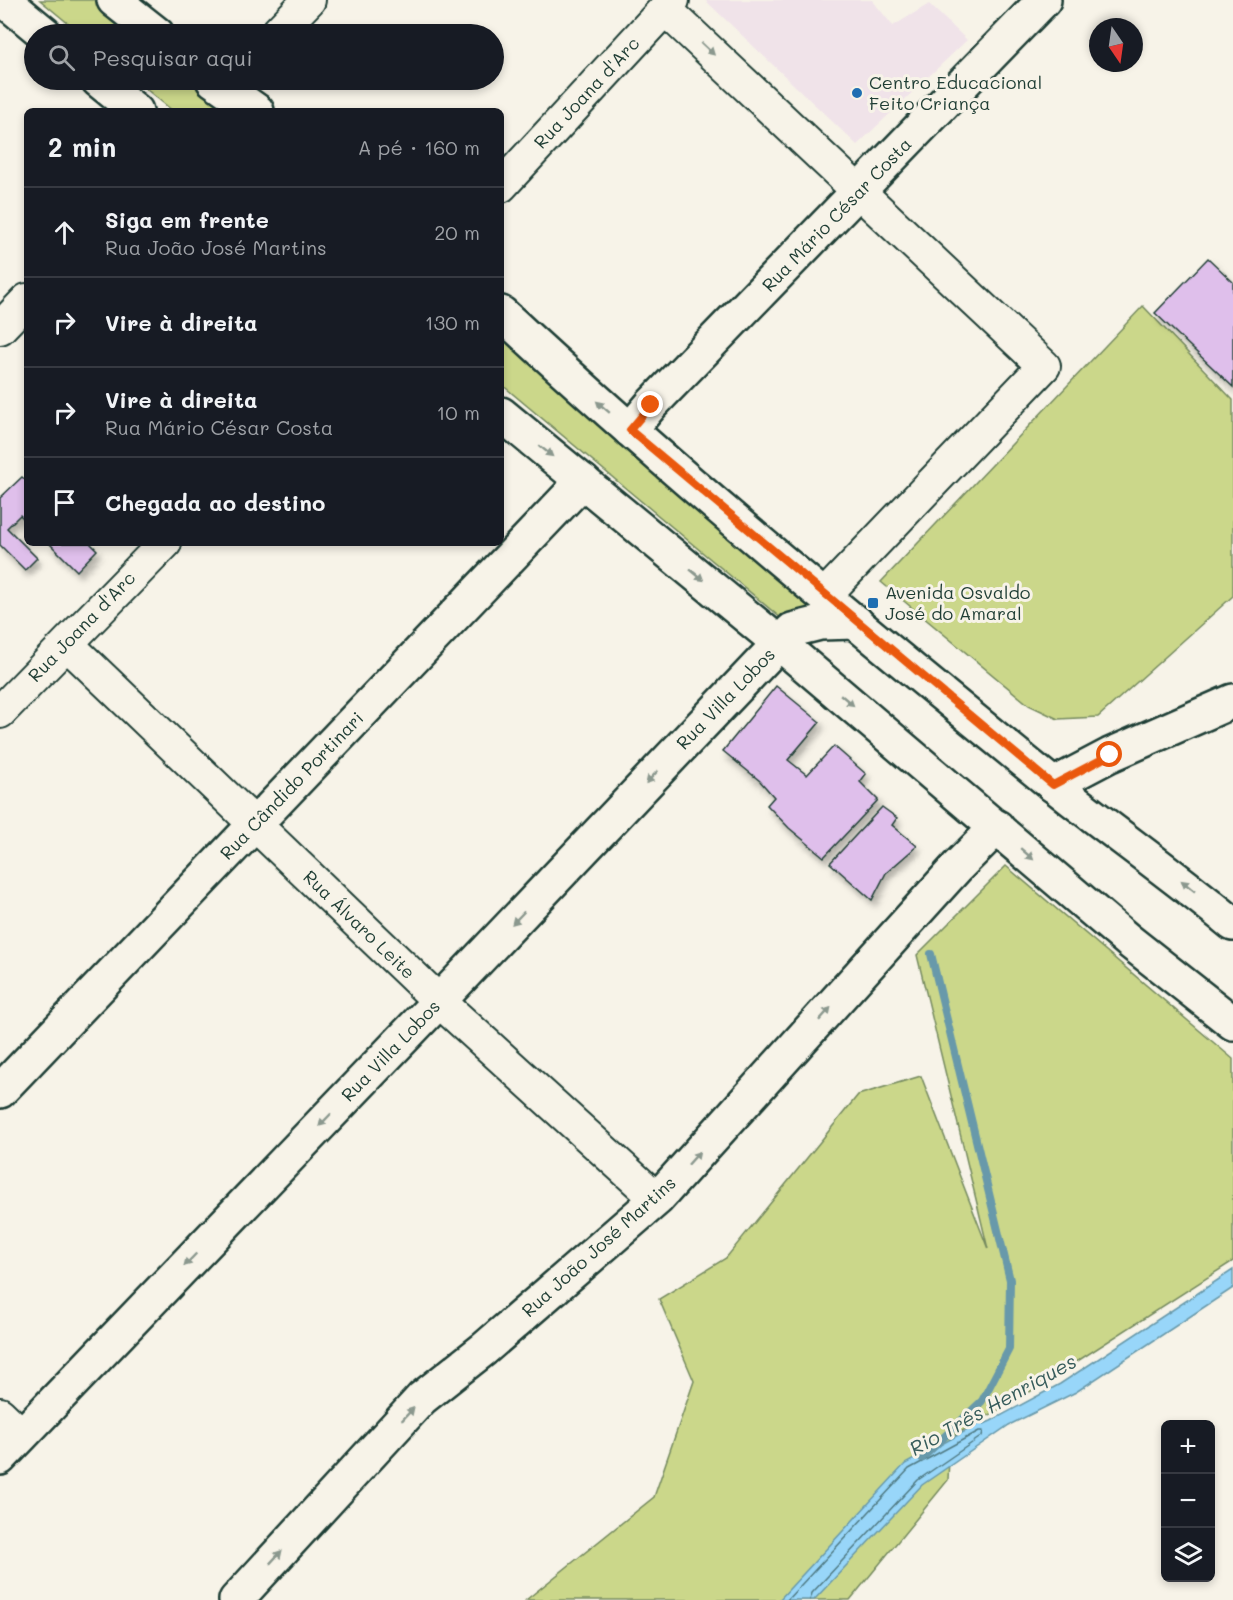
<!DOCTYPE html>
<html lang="pt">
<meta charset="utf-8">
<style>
:root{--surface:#171b24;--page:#20242c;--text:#f1f3f6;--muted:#9ea1a6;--line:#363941}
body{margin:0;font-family:Mali,sans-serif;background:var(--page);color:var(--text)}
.controls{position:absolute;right:18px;bottom:18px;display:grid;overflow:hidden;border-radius:9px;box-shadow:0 3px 9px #0003}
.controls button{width:54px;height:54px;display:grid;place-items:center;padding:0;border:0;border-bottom:2px solid var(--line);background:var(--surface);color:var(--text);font:30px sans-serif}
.compass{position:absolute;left:1089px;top:18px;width:54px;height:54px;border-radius:50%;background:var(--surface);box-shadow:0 3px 9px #0003;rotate:167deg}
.stop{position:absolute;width:18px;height:18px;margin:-14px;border:4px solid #ea580c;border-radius:50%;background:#fff}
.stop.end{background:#ea580c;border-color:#fff;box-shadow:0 2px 6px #0008}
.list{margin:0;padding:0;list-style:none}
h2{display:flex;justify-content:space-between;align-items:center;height:78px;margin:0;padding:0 24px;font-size:26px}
h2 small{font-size:20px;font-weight:400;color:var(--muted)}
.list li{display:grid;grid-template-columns:39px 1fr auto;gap:18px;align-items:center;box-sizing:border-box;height:90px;padding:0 24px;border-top:2px solid var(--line)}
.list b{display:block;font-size:22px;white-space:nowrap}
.list p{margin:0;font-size:20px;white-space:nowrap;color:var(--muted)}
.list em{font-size:20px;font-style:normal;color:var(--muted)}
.icon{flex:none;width:33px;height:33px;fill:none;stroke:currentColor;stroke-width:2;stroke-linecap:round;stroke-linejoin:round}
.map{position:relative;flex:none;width:1233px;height:1600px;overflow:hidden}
.search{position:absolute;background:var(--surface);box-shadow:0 3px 9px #0003;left:24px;top:24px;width:480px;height:66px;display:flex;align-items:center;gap:15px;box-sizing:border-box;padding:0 21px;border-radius:33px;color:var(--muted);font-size:22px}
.panel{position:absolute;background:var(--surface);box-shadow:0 3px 9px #0003;left:24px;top:108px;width:480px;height:438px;border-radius:9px}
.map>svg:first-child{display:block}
.built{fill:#f0e3e9}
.green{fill:#cbd78a;stroke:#758a5f;stroke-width:1.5}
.water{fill:#98d6f9;stroke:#6899aa;stroke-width:1.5}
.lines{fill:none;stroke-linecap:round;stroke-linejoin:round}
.shore{stroke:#4f7a83;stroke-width:1.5}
.stream{stroke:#6899aa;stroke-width:8}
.building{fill:#dfbfeb;stroke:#1f3d34;stroke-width:1.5;filter:url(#shadow)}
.minor-casing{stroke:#1f3d34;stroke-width:36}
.tertiary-casing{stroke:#1f3d34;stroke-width:38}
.secondary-casing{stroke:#1f3d34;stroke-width:38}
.minor{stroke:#f7f3e8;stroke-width:32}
.tertiary{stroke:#f7f3e8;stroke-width:33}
.secondary{stroke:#f7f3e8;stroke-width:33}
.oneway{fill:#8b988e}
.route{stroke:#ea580c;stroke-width:8}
.poi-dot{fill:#1f6fb2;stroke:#f7f3e8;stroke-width:2}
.labels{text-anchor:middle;stroke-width:6;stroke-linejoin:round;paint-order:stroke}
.poi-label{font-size:18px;fill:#1f3d34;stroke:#f7f3e8;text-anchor:start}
.street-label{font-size:18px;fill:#1f3d34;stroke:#f7f3e8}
.water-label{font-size:20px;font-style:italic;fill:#375c5b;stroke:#f7f3e8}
</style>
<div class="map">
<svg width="1233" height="1600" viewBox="0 0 1233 1600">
<defs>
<filter id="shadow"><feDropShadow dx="3.5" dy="6" stdDeviation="3" flood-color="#0004"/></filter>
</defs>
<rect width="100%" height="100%" fill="#f7f3e8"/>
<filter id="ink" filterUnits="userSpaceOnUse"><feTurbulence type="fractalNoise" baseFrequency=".0167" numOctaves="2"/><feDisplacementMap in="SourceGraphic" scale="12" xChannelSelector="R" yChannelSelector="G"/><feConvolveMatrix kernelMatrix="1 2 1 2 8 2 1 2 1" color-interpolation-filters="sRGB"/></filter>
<g filter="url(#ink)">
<polygon class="built" points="705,0 872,0 893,26 929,4 967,40 857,145"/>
<g class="green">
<polygon points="40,0 97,0 139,34 81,34"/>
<polygon points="135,80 193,80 231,111 173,111"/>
<polygon points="1143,306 1233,400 1233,596 1098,717 1058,719 1029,705 881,582"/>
<polygon points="501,336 837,614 782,619 501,384"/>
<polygon points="1006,866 1233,1059 1233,1261 1031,1391 950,1438 948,1480 850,1600 526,1600 654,1497 694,1381 659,1299 726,1258 858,1095 921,1076 988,1249 917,955"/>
</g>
<polygon class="water" points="1233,1270 1233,1288 1076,1392 1009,1425 922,1485 814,1600 779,1600 905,1464 982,1422 984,1424 991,1421 1060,1384"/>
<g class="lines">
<polyline class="shore" points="787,1600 909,1469 979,1431 983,1431 982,1436 918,1480 812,1593 810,1600"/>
<polyline class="stream" points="922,1458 982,1401 1009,1349 1010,1280 931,954"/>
</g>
<g class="building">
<polygon points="1208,258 1233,282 1233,387 1155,313"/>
<polygon points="22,477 27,481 27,522 20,515 7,528 37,558 25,570 0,545 0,498"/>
<polygon points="49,543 90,543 97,550 77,571"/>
<polygon points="776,686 820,722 788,760 807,775 834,746 866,774 860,782 878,800 824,857 789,828 767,805 774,797 760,781 723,751"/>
<polygon points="882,807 897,818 892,825 917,846 886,873 872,900 830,863"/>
</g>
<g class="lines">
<g class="minor-casing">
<g id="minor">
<polyline points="665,9 1044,366 825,595"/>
<polyline points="276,34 309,0"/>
<polyline points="501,186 673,0"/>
<polyline points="0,328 27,300"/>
<polyline points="67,644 439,1001 657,1199"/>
<polyline points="0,712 165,543"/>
<polyline points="0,1414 22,1435"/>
</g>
</g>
<g class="tertiary-casing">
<g id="tertiary">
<polyline points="630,430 651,405 1044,0"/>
<polyline points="0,1091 583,481"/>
</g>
</g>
<g class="secondary-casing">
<g id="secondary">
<polyline points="4,0 45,34"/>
<polyline points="114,0 157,34"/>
<polyline points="98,80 136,111"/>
<polyline points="213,80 257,111"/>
<path d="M501 313C677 477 864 631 1051 783 1111 831 1174 875 1233 924"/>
<polyline points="501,414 779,643 1129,941 1233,1023"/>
<polyline points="1053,785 1110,755 1233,701"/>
<polyline points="0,1458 439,1001 792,630 820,623 856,622"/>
<polyline points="236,1600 422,1398 484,1349 657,1199 957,867 997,827"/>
</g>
</g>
<use href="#minor" class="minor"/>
<use href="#tertiary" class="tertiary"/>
<use href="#secondary" class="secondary"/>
</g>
<defs><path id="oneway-solid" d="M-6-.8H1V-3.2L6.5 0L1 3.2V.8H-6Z" transform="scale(1.5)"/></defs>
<g class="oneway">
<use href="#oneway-solid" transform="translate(708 49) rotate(43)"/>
<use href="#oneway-solid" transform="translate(603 407) rotate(-139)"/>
<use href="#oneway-solid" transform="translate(546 451) rotate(39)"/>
<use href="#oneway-solid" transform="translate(697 575) rotate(39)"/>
<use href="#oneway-solid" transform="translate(847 700) rotate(40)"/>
<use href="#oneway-solid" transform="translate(652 777) rotate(133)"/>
<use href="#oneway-solid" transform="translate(1027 854) rotate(41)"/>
<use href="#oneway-solid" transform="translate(1188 886) rotate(-141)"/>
<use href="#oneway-solid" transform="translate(518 918) rotate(134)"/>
<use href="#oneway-solid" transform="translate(825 1014) rotate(-48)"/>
<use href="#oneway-solid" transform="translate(325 1120) rotate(134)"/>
<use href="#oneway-solid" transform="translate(694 1158) rotate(-48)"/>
<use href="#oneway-solid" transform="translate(190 1260) rotate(134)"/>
<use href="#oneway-solid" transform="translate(408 1414) rotate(-47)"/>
<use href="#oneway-solid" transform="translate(276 1557) rotate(-47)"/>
</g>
</g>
<g class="lines" filter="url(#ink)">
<polyline class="route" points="651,405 630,430 1053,785 1110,755"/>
</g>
<g class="poi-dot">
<circle cx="857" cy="93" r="6"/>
<rect x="867" y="597" width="12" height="12" rx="3"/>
</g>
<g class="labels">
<g class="poi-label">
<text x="869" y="89">Centro Educacional<tspan x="869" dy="21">Feito Criança</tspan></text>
<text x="885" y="599">Avenida Osvaldo<tspan x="885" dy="21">José do Amaral</tspan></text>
</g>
<g class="street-label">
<text transform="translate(587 93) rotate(-47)" y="6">Rua Joana d'Arc</text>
<text transform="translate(837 215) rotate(-46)" y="6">Rua Mário César Costa</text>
<text transform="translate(82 627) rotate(-46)" y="6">Rua Joana d'Arc</text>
<text transform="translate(726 699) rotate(-46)" y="6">Rua Villa Lobos</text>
<text transform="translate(292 786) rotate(-46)" y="6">Rua Cândido Portinari</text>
<text transform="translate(359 925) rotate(44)" y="6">Rua Álvaro Leite</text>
<text transform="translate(391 1051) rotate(-46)" y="6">Rua Villa Lobos</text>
<text transform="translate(599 1247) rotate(-42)" y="6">Rua João José Martins</text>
</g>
<g class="water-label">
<text transform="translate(993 1405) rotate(-29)" y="7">Rio Três Henriques</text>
</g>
</g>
</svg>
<div class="controls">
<button>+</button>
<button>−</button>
<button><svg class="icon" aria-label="layers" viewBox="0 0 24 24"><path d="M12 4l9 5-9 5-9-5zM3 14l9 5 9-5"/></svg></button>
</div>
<svg class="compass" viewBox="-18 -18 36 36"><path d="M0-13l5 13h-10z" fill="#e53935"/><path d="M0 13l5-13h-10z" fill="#9ea1a6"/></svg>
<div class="stop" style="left:1110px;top:755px"></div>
<div class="stop end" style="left:651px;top:405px"></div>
<div class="search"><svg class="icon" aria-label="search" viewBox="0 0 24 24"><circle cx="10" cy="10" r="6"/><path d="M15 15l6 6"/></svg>Pesquisar aqui</div>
<section class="panel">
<h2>2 min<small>A pé · 160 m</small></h2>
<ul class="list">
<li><svg class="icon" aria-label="ahead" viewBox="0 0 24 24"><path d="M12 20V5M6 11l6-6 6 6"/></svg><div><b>Siga em frente</b><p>Rua João José Martins</p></div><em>20 m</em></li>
<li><svg class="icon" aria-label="right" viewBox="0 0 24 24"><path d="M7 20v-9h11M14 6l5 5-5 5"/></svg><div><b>Vire à direita</b></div><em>130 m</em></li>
<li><svg class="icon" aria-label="right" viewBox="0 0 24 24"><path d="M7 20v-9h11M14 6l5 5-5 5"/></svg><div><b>Vire à direita</b><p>Rua Mário César Costa</p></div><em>10 m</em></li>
<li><svg class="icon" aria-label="arrive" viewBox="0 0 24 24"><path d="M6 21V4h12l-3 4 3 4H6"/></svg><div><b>Chegada ao destino</b></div></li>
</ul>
</section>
</div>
